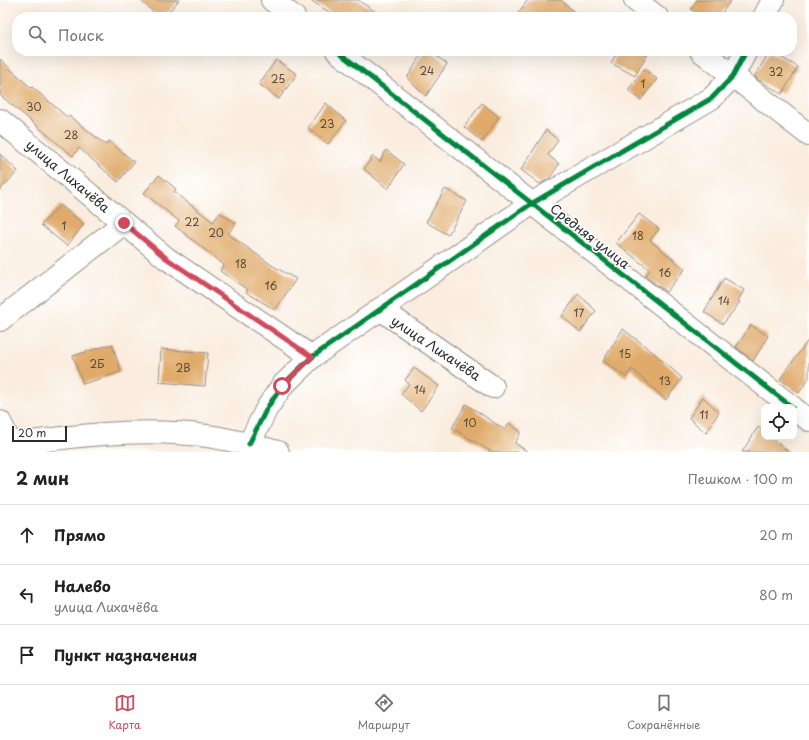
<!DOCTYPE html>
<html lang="ru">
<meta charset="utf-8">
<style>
:root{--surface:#fff;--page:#f6f6f6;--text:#222;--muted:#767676;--line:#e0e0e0;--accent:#d1495b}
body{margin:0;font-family:"Playpen Sans",sans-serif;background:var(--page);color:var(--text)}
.controls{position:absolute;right:12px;bottom:12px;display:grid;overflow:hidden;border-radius:8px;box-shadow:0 4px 16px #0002}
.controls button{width:36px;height:36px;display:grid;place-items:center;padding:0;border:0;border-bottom:1px solid var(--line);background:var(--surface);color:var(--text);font:20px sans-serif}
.scale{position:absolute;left:12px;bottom:10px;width:55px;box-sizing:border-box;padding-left:4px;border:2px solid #2b2b2b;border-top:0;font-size:11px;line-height:14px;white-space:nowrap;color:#2b2b2b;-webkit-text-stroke:3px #fff;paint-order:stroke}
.stop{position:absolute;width:12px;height:12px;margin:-9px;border:3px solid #d1495b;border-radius:50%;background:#fff}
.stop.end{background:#d1495b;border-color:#fff;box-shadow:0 1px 4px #0008}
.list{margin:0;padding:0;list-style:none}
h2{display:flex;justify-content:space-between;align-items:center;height:52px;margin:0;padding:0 16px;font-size:17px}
h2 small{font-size:13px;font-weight:400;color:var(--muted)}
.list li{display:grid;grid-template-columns:26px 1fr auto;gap:12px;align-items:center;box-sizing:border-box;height:60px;padding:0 16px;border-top:1px solid var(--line)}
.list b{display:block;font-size:15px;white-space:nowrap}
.list p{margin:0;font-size:13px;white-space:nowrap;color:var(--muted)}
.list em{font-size:13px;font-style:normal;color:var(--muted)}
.icon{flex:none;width:22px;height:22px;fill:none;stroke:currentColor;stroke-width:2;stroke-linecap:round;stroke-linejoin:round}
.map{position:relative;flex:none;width:809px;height:452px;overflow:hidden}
.search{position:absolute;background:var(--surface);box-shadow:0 4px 16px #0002;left:12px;right:12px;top:12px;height:44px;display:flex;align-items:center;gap:10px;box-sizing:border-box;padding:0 14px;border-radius:16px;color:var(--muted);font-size:15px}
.sheet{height:232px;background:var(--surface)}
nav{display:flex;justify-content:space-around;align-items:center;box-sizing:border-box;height:56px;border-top:1px solid var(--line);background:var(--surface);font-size:11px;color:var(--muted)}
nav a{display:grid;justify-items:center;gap:2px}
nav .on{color:var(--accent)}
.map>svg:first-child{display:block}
.building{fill:#e0ab6b}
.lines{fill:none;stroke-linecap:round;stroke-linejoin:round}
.minor-casing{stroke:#928c85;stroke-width:24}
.minor{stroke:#fff;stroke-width:22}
.cycleway-casing{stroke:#fff;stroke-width:8}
.cycleway{stroke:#00873e;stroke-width:5}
.route{stroke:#d1495b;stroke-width:5}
.labels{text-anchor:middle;stroke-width:3.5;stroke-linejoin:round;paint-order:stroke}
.number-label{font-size:11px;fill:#584b3b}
.street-label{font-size:13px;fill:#2b2b2b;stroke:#fff}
</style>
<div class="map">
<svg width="809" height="452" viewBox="0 0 809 452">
<rect width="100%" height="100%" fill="#fff"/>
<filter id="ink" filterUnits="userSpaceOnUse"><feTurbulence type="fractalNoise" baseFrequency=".025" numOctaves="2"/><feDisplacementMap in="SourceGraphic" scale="8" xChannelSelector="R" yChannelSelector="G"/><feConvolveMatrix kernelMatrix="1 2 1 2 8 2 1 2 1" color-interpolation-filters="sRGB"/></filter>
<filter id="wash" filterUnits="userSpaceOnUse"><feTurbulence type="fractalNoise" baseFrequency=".012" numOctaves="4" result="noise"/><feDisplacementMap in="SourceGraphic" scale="16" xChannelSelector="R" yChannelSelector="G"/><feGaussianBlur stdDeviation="0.9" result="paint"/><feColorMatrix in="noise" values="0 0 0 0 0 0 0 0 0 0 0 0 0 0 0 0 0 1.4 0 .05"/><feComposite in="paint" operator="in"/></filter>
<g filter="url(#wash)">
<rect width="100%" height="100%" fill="#faeddf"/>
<g id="blocks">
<g class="building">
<polygon points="140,0 179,0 164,17 159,17"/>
<polygon points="310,0 358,0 383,17 337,17"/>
<polygon points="528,0 561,0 580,17 515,17"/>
<polygon points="697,0 731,0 719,17 702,17 691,9"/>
<polygon points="424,51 430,51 447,64 426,96 407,78"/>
<polygon points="618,51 649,51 635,76 611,63"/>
<polygon points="770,51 798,67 782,94 754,77"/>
<polygon points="0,59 31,88 32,87 67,117 68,115 106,145 109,141 134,162 118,182 79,148 73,156 0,95"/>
<polygon points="276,60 297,74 279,99 259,84"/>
<polygon points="644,69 657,79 641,100 628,90"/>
<polygon points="326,103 346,121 328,144 308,128"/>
<polygon points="482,103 499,117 482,142 464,127"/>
<polygon points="546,130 558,140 548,155 559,164 549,179 540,184 521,170"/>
<polygon points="386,150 404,164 388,189 364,169 373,156 380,162"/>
<polygon points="0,154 18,171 0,190"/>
<polygon points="159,175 176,189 174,192 213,222 220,213 236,223 228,234 273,266 296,279 275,310 246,292 248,290 220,271 224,265 175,226 179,221 144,193"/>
<polygon points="445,189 467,201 448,235 426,222"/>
<polygon points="60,205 84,224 67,246 41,225"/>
<polygon points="639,214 659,229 650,240 685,269 666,292 645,276 650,270 616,243"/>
<polygon points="724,278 744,290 738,301 740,302 723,324 704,312"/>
<polygon points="578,294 596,311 580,332 562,316"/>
<polygon points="751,325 768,336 753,361 736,347"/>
<polygon points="623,329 654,353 682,378 666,400 632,369 626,377 603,361"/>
<polygon points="809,339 809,378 799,393 780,379"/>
<polygon points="112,344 121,372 83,384 73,356"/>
<polygon points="161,349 208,353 205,386 159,382"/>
<polygon points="414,368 439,386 421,411 401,394 409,384 405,380"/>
<polygon points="703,397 719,412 706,433 689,418"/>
<polygon points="466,404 505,430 509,423 521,432 515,443 528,452 492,452 452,428"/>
<polygon points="758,427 764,431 764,437 771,437 789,452 742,452"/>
</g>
</g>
</g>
<g filter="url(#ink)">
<use href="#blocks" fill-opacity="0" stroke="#928c85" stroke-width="1"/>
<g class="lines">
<g class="minor-casing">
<g id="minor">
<polyline points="272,0 294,17"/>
<polyline points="635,0 657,17"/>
<polyline points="764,17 773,0"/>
<polyline points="337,51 792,407"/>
<polyline points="701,51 809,135"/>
<polyline points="0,120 166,258 312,357"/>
<polyline points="380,309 493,387"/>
<polyline points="0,320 124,223"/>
<polyline points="794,409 809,420"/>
<polyline points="0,422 15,452"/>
<polyline points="249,444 267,408 282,386 312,357 531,204 712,98 733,76 746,51"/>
<path d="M0 447C67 436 139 427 207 436 231 439 255 446 278 452"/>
</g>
</g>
<use href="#minor" class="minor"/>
<g class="cycleway-casing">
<g id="cycleway">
<polyline points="337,51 792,407"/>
<polyline points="249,444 267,408 282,386 312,357 531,204 712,98 733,76 746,51"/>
</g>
</g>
<use href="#cycleway" class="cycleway"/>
</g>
</g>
<g class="lines" filter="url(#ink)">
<polyline class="route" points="124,223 166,258 312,357 282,386"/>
</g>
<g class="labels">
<g class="number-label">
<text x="427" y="75">24</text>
<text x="776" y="76">32</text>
<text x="278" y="83">25</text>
<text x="643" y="88">1</text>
<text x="34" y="111">30</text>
<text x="327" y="128">23</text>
<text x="71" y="139">28</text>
<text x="192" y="226">22</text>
<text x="64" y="230">1</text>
<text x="216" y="237">20</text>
<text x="638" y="240">18</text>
<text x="241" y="268">18</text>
<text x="665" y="277">16</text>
<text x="271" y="290">16</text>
<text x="724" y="305">14</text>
<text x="579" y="317">17</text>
<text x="625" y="358">15</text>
<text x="97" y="368">2Б</text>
<text x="183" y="372">2В</text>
<text x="665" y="385">13</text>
<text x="420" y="394">14</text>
<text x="704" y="419">11</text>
<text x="470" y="427">10</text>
</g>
<g class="street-label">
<text transform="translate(68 176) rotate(40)" y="5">улица Лихачёва</text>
<text transform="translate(590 236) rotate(38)" y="5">Средняя улица</text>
<text transform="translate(436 348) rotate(34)" y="5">улица Лихачёва</text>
</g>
</g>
</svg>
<div class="controls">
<button><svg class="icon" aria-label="locate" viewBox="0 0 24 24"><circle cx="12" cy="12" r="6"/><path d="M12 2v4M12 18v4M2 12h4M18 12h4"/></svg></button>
</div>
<div class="scale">20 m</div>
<div class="stop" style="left:282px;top:386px"></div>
<div class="stop end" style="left:124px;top:223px"></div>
<div class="search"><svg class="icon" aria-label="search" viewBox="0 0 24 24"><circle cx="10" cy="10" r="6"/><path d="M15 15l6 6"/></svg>Поиск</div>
</div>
<section class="sheet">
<h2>2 мин<small>Пешком · 100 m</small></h2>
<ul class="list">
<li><svg class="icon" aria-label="ahead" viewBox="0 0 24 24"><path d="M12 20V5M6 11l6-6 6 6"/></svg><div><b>Прямо</b></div><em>20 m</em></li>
<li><svg class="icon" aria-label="left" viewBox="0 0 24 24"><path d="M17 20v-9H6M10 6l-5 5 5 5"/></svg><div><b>Налево</b><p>улица Лихачёва</p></div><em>80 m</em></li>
<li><svg class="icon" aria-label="arrive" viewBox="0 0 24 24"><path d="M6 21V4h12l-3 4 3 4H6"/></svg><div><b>Пункт назначения</b></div></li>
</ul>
</section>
<nav>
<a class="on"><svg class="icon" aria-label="map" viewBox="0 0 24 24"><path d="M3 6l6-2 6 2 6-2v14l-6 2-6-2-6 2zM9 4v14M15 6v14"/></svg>Карта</a>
<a><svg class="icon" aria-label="directions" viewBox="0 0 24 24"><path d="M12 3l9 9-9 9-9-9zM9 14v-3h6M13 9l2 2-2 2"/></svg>Маршрут</a>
<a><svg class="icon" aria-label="saved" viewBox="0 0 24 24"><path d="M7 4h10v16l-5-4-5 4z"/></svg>Сохранённые</a>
</nav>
